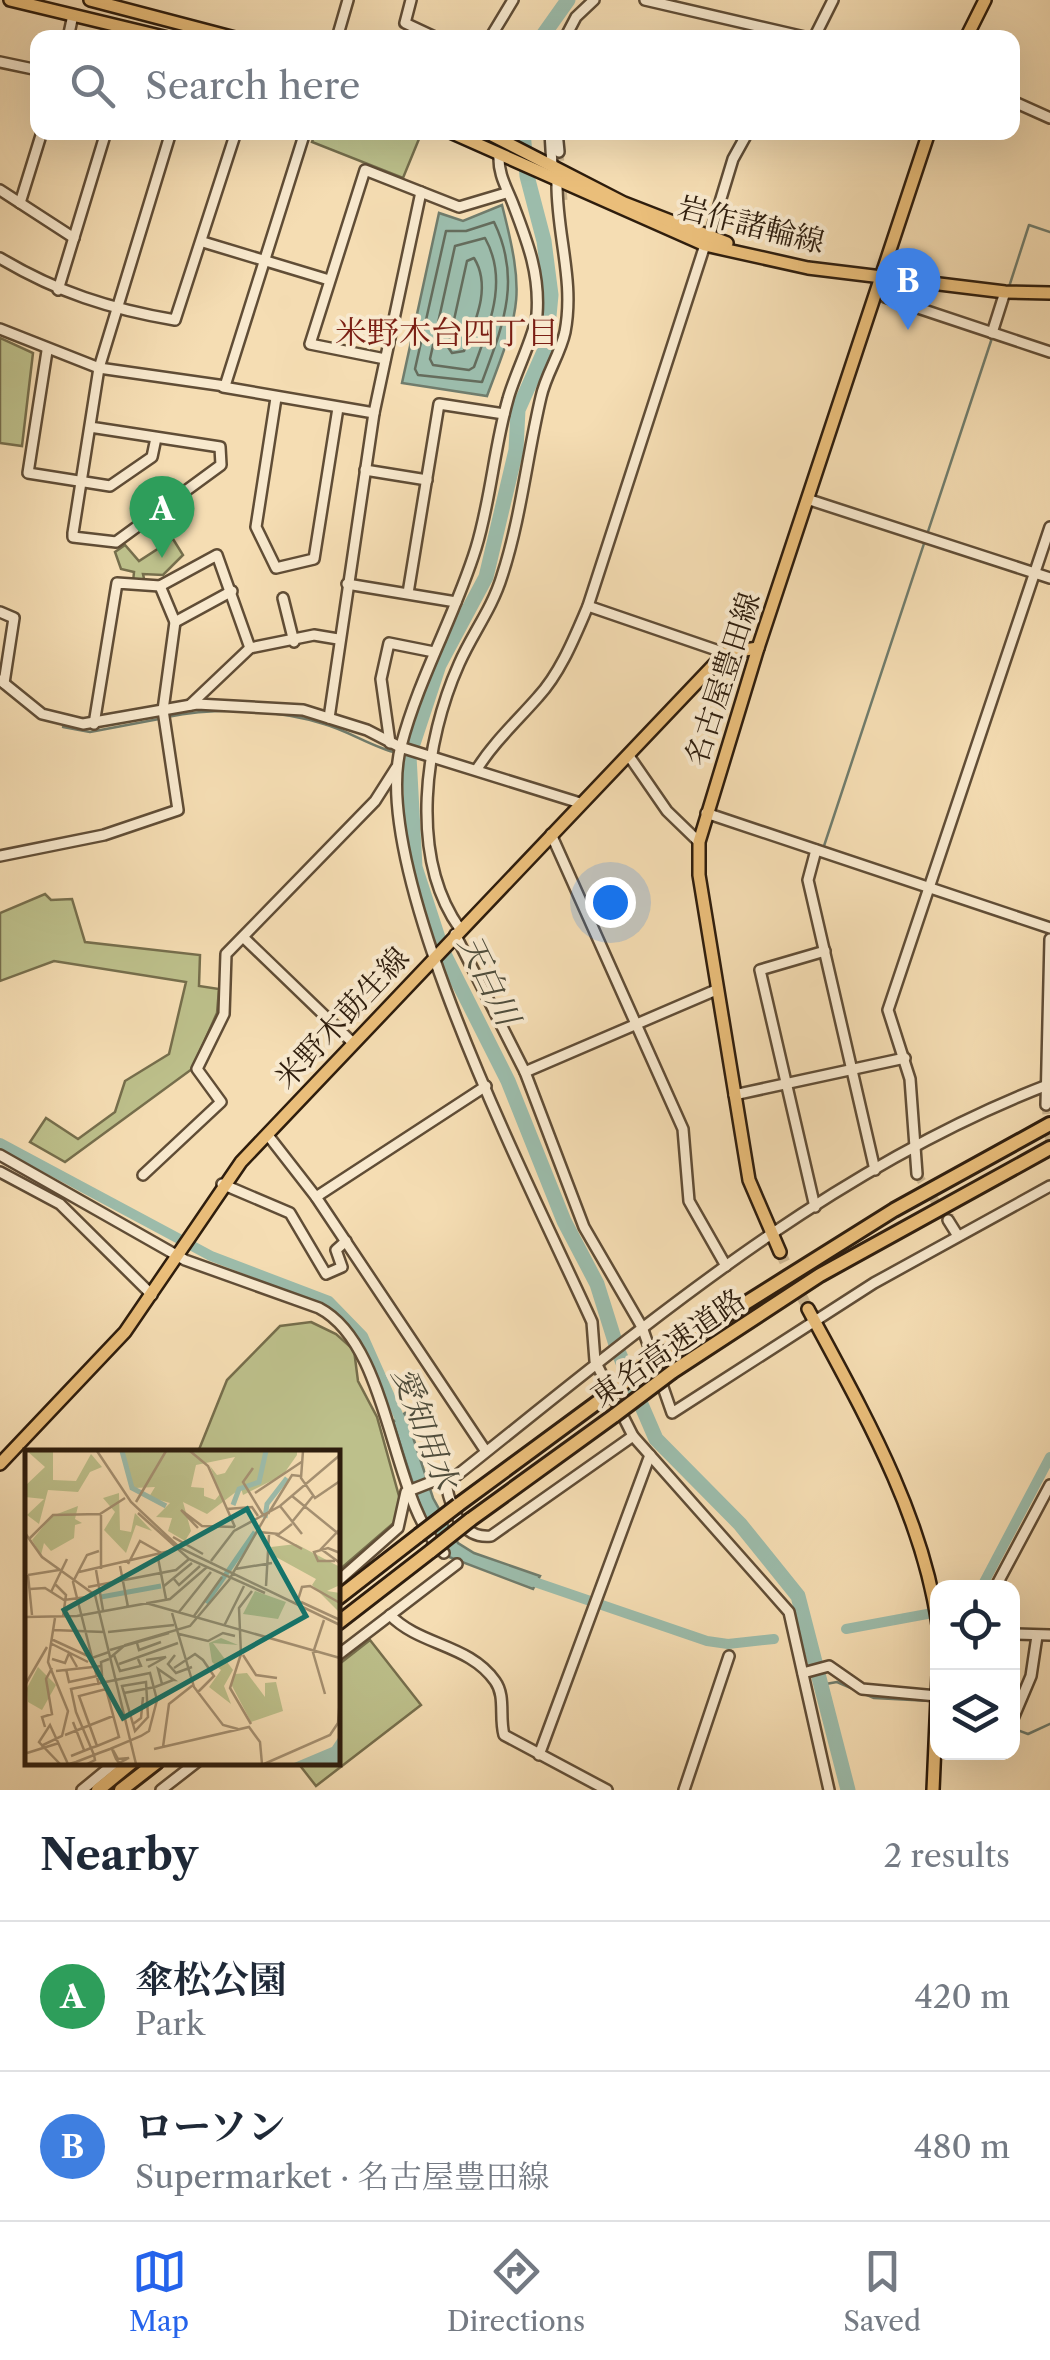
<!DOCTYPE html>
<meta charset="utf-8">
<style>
:root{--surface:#fff;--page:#f2f2f3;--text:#1f2937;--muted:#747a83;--line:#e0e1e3;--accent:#2563eb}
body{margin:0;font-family:"Libre Caslon Text","Noto Serif JP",serif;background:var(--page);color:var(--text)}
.controls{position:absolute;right:30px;bottom:30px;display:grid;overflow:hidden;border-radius:20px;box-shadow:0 10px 40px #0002}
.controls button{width:90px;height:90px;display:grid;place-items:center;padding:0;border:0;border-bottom:2px solid var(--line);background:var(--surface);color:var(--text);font:50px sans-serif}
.you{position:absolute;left:610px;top:902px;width:35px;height:35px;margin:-25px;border:8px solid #fff;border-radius:50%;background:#1a73e8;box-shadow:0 0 0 15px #1a73e833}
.badge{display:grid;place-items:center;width:65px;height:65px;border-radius:50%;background:var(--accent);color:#fff;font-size:32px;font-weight:700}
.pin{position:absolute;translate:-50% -82px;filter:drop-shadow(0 2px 5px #0008)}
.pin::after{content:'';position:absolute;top:52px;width:35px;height:30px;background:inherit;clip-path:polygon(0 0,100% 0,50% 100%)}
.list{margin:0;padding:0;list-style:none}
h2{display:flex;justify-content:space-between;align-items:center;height:130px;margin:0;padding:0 40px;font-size:42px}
h2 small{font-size:32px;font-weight:400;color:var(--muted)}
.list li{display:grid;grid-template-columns:65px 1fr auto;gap:30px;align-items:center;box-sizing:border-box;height:150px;padding:0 40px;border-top:2px solid var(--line)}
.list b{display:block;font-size:38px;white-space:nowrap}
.list p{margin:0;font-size:32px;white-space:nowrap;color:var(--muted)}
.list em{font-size:32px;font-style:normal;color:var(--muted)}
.icon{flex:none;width:55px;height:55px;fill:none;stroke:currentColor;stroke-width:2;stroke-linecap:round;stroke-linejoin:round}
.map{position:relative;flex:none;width:1050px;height:1790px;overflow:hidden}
.search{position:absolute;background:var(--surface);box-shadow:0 10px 40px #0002;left:30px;right:30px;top:30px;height:110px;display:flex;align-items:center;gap:25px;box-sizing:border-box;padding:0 35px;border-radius:20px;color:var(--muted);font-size:38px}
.sheet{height:430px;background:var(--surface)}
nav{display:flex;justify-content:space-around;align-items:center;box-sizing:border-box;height:140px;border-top:2px solid var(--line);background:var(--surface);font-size:28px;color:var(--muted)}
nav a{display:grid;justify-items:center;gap:5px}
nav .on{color:var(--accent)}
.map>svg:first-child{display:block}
.green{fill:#bdc08b;stroke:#766e4c;stroke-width:2.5}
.water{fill:#9cbcab;stroke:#707c6c;stroke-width:2.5}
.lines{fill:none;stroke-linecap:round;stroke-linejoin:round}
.shore{stroke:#656c5c;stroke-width:2.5}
.stream{stroke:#707c6c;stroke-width:2.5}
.canal{stroke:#9cbcab;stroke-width:10}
.river{stroke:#9cbcab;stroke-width:15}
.minor-tunnel{stroke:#cdb792;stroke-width:9;stroke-dasharray:9 4.5;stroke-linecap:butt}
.major-tunnel{stroke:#cdb792;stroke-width:11;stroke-dasharray:11 5.5;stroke-linecap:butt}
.minor-casing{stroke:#604d36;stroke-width:14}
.major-casing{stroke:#2e1d0d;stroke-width:16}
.highway-casing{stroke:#2e1d0d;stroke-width:18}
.minor{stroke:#f8e9ce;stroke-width:9}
.major{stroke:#eabe7a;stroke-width:11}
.highway{stroke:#eabe7a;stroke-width:12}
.highway-bridge-casing{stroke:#2e1d0d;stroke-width:18;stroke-linecap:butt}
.highway-bridge{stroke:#eabe7a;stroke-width:12}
.labels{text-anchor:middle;stroke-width:8;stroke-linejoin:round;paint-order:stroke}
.street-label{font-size:30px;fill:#2e1d0d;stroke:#f8e9ce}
.neighbourhood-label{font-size:32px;fill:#7a1f14;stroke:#f8e9ce}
.water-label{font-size:32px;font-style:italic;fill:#4f4d3c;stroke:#f8e9ce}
.inset-river{fill:none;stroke:#9cbcab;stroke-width:5}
.inset-road{fill:none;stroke:#a59071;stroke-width:2.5}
.view{fill:#0f766e;fill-opacity:0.15;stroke:#0f766e;stroke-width:5}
.inset-edge{fill:none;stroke:#2e1d0d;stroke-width:5}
</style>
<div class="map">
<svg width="1050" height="1790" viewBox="0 0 1050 1790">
<rect width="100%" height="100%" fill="#f5ddb3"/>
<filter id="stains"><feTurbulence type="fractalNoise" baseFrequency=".002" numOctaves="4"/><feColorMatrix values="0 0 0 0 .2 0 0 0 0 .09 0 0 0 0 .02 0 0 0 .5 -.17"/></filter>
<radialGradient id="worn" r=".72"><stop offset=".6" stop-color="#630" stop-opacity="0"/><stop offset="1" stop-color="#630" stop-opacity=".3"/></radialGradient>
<g class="green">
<polygon points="315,133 417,132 421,134 403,178 312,142"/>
<polygon points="0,338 33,353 22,446 0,443"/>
<polygon points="173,539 183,555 163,575 143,574 145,583 133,582 134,572 121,569 115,552 125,545 139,561"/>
<polygon points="45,894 51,900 72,899 85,942 200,955 199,986 219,989 217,1013 192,1069 65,1162 30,1142 46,1118 78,1139 115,1112 125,1081 169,1054 186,982 54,961 0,981 0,913"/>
<polygon points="311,1322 336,1334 354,1350 358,1381 377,1417 404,1514 338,1571 338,1452 198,1452 227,1380 280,1326"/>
<polygon points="370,1640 421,1705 316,1786 298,1763 338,1762 338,1665"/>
</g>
<g class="water">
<path d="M502 205C526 299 520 308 487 396L402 383 439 213 463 221Z"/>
<polygon points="405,1413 433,1498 458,1543 474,1553 540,1576 533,1589 449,1557 425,1521 393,1422"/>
</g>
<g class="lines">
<g class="shore">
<path d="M494 222C522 280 503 325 482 382L418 375 415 369 446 231H466Z"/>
<path d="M485 238C509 281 489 325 474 367L469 370 433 365 430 359 455 246Z"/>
<path d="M474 258C492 287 475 322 464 351L452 353 448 347 467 261Z"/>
</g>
<g class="stream">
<polyline points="1008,290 1029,225 1050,232"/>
<path d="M167 717C217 707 275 709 324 724 349 731 372 747 397 753"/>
<polyline points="63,727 90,732 159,719"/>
<polyline points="824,846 993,335"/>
<polyline points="820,1685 837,1682 874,1698 931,1701"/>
<polyline points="1012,1728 1028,1734 1050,1724"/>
</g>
<g class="canal">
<polyline points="0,1143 211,1256 329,1301 363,1336 404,1428"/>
<polyline points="526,1579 707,1641 728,1644 774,1639"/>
<polyline points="981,1588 1050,1457"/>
<polyline points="846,1629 938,1612"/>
</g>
<g class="river">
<polyline points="541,38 568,0"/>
<polyline points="523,132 527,176 544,241 551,295 546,347 518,410 516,450 486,577 439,665 409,756 415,867 442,950 508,1081 564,1221 597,1284 618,1351 656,1439 740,1524 798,1596 848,1790"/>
</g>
<g class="minor-tunnel">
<polyline points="559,152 563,200"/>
<polyline points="1046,1105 1050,1144"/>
<polyline points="917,1174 948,1220"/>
</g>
<polyline class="major-tunnel" points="780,1252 808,1309"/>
<g class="minor-casing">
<g id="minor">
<polyline points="411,0 405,23 437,38"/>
<polyline points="645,0 809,38"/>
<polyline points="68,38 73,15"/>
<polyline points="337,38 348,0"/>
<polyline points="490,38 513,0"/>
<polyline points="565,38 576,17 594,0"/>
<polyline points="814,38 833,0"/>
<polyline points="0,62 38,70"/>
<polyline points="1012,101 1050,118"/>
<polyline points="550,132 552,166"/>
<polyline points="557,132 559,152"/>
<path d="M499 155C498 175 507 188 513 204 527 241 540 273 537 314 536 332 514 376 508 399 494 448 491 499 476 548 455 616 419 677 401 746 367 871 536 1198 592 1322L595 1361 633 1436 789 1612 829 1790"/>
<polyline points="0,190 74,238"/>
<polyline points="20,203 42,132"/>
<polyline points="709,238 733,159 748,132"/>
<polyline points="203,242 329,280"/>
<path d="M0 258C57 292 110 309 175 320L236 132"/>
<polyline points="58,290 106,132"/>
<polyline points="885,297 1050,352"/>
<polyline points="0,329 99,368 225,386 305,132"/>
<polyline points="992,333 1005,292"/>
<polyline points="47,351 28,473 110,486 152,457 156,438"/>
<polyline points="385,359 310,344 365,170 459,207 506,193"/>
<polyline points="223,387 374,413"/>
<polyline points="276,398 256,527 276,568 314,559 338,408"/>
<polyline points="90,427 220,447 221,465 116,542 73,537 73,533 99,368 171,132"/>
<polyline points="365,470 427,480"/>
<polyline points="810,500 1050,578"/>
<polyline points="347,584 456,602"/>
<polyline points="408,593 439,404 504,414"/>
<polyline points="283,598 294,642"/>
<polyline points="588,606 725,653"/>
<polyline points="0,612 14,618 4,683"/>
<polyline points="175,622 232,591"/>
<polyline points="0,680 42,714 83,724 197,704 303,710 367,730 400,747 580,803"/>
<polyline points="190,705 250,648 314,635 338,639"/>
<polyline points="329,718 374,413 421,192"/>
<polyline points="94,724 117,583 160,586 217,555 250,648"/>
<polyline points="390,743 381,679 389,643 434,652"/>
<polyline points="629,756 667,811 699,842"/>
<path d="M477 769C494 742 517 721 538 697 561 672 575 636 588 606L705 245"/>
<polyline points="706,813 1050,928"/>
<polyline points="551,834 683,1129 689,1201 726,1266"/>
<polyline points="816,850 808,880 875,1170"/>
<polyline points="0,856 104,835 178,810 163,710 175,622 160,586"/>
<path d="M460 929C408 856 425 740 459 664 472 634 492 609 502 576 521 518 527 456 541 397 546 374 560 355 565 332 575 280 556 233 557 181"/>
<polyline points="455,934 525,1072 584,1227 642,1327 672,1413 874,1283 1050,1186"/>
<polyline points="243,937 352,1042"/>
<polyline points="525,1072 716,990"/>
<polyline points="734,1095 905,1058"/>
<polyline points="1046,1105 1050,939"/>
<polyline points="267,1134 316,1197 485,1450"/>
<path d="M0 1155 185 1260 319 1308C392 1346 390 1503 444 1553"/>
<polyline points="0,1172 60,1204 152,1295"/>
<polyline points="917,1174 910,1079 888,1010 1050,527"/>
<polyline points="143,1175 221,1102 197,1069 224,1014 226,954 375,801 396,768"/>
<polyline points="222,1184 290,1213 326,1274 342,1267 336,1250 346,1241"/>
<polyline points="316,1197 486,1086"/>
<polyline points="815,1207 760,970 825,951"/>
<polyline points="948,1220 958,1236"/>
<path d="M446 1484C451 1509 461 1539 491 1536L633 1436"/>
<path d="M338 1581 398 1528 406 1492 434 1481 446 1484C634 1335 822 1171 1050 1084"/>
<polyline points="995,1588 1050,1485"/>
<path d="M390 1615C420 1646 469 1644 495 1681 506 1696 499 1717 504 1735L607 1790"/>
<polyline points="1012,1634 1050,1635"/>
<polyline points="338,1655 457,1564"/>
<polyline points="803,1673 829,1666 862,1689 937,1696"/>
<polyline points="1012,1721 1031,1676 1037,1636"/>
<polyline points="539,1755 650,1455"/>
<polyline points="82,1790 116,1762"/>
<polyline points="161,1790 197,1762"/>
<polyline points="684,1790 729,1656"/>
</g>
</g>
<g class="major-casing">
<g id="major">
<polyline points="10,0 168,38"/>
<polyline points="90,0 235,38"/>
<polyline points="966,38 985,0"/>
<polyline points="450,132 705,245 808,268 1005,292 1050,293"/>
<polyline points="486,132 624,203 727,243"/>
<polyline points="780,1252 749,1180 699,875 699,842 758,648 929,132"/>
<path d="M808 1309C861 1408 922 1512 938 1625"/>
<polyline points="0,1464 125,1332 241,1162 725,653 758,648"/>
<polyline points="933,1790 938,1675"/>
</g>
</g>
<g class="highway-casing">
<g id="highway">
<polyline points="658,1358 894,1210 1050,1124"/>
<polyline points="672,1372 820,1275 1050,1148"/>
<polyline points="458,1505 610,1393"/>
<polyline points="470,1520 615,1415"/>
<polyline points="338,1598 419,1535"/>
<polyline points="338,1623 431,1551"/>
<polyline points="98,1790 132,1762"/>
<polyline points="121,1790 157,1762"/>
</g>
</g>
<use href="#minor" class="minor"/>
<use href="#major" class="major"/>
<use href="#highway" class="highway"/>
<g class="highway-bridge-casing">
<g id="highway-bridge">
<polyline points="610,1393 658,1358"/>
<polyline points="615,1415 672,1372"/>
<polyline points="419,1535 458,1505"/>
<polyline points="431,1551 470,1520"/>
</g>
</g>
<use href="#highway-bridge" class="highway-bridge"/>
</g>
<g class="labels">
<g class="street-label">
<text transform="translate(751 225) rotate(14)" y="10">岩作諸輪線</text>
<text transform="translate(723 679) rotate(-72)" y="10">名古屋豊田線</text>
<text transform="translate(342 1018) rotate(-47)" y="10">米野木莇生線</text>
<text transform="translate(668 1348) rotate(-35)" y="10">東名高速道路</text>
</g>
<g class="neighbourhood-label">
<text x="447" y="344">米野木台四丁目</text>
</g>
<g class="water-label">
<text transform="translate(489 980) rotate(64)" y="11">天白川</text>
<text transform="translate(425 1428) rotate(69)" y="11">愛知用水</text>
</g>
</g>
<g transform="translate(25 1450)">
<rect width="315" height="315" fill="#f5ddb3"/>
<path d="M2 1H28V30L51 31 66 4 77 17 65 22 53 42 23 40 14 74 2 65 19 49 0 47V36L20 17ZM98 1H272V5L258 25 218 45 216 38 182 64 158 52 166 81 160 91 143 81 147 68 131 67 145 53 124 47 130 37 110 38 104 31ZM210 7 200 23 192 25 185 16 195 44 190 50 179 46V38L166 37 171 15ZM94 43 95 80 106 82 110 63 127 81 111 75 101 103 79 80 90 62 78 48ZM53 56 50 69 57 73 50 75 49 88 26 101 19 93 16 105 7 90 27 66ZM271 94 315 117V135L302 141 315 143V163L287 135 291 129 251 107 246 97ZM230 141 261 152 253 169 218 164ZM196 188 213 195 188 193 208 220 199 236 206 254 184 237 196 220 187 212 184 193ZM13 217 31 235 17 260 3 252 2 238ZM222 223 240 247V233L251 232 258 261 226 272 206 234 210 224Z" fill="#bdc08b" fill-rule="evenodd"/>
<path d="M315 285V314L269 313 307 297Z" fill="#9cbcab"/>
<path class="inset-river" d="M97 1 107 38 141 56M208 55 214 39 234 32 241 1M240 68 242 54 262 28M76 147 136 136M181 153 230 82"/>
<path class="inset-road" d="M72 1 106 52 155 98 315 175M165 1 183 16 210 77M278 1 276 28 290 48 315 31M228 18 218 32 238 65M230 43 278 11M267 46 315 85M111 52 141 1M255 56 277 84M202 59 227 57 233 66M113 63 164 109 240 143M243 64 267 25 275 26M76 65V119M267 72 288 46M173 78 156 60 177 76 210 77M315 79 296 99 315 113M234 82 254 84 267 74M0 83 17 107 70 145 111 314M250 84 277 99M148 87 178 104M4 89 28 65 75 64 100 48M133 108 141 149M186 111 209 81 255 56 315 5M310 111H293L289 102 303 98 315 103M103 114 115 91 138 104M95 116 103 157M210 119 247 113M71 120 78 160M54 122 149 100M3 125 7 165M3 125 34 120M149 129 154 135 175 116M30 134 41 145 38 167M139 136 167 113M241 136 244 85M63 137 151 120 164 109M5 139 20 138 39 150 62 147M26 142 42 109M273 150 277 137 285 136 315 153M276 152 315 170M121 153 315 208M154 162 186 122M147 163 169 237 198 275 213 279M169 166 197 127M0 167 52 166 145 149 182 117M199 176 219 136M28 180 79 182M83 182 149 175M154 184 183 191 198 183 210 186M26 189 67 208 84 202M25 193 63 212M112 193 114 200 136 192M287 199 300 244M85 200 144 183M289 200 299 170M89 205 95 221 116 216 113 209M150 205 143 214 151 223 167 217M218 205 231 225 252 228M86 207 100 195 165 176 204 130 242 64M27 209 40 213 44 203 52 217M121 210 141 207 123 217M94 214 153 193M149 218 170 204 178 210 189 226 172 243M41 219 44 232 77 225 76 212 84 209M31 221 77 216M121 232 123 267 110 281 97 236ZM0 235 22 197M74 235 48 132 62 105 74 101M99 243 130 237 148 230H149L133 219 137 234M48 272 59 300M108 274 116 268 118 247M226 274 205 238 216 204 214 158 227 141M20 277 17 267 27 264 21 229 27 218M40 285 88 266M16 296 37 286 43 261 23 212 30 168M138 297 144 254 168 235M87 299 91 309 94 313 104 308 93 309 88 300M129 299 224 277 235 292 237 314M2 303 34 293M46 306 66 298 72 296 94 287 81 239 54 246 72 296M35 314 14 292 25 275 43 314M44 314 51 312 69 305 74 303 85 299 116 286 124 281 132 250 125 223 46 239 51 262 69 305 70 310 62 314M239 314 305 285 313 273 315 248"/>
<path class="view" d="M222 59 281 166 98 268 39 160Z"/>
<rect width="315" height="315" class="inset-edge"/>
</g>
<rect width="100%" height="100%" filter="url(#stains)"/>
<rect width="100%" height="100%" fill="url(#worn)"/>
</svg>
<div class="controls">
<button><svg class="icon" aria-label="locate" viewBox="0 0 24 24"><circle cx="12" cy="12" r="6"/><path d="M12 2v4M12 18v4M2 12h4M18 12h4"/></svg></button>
<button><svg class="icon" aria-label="layers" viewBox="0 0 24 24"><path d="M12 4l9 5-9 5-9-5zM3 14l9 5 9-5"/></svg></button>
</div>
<div class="you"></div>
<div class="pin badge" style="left:162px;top:558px;background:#2e9e5b">A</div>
<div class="pin badge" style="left:908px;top:330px;background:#3f7fe0">B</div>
<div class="search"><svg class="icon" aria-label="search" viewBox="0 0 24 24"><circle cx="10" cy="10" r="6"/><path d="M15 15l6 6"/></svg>Search here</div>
</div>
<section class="sheet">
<h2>Nearby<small>2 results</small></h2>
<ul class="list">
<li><span class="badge" style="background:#2e9e5b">A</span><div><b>傘松公園</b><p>Park</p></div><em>420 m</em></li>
<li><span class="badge" style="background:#3f7fe0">B</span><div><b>ローソン</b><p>Supermarket · 名古屋豊田線</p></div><em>480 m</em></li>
</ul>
</section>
<nav>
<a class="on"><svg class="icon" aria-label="map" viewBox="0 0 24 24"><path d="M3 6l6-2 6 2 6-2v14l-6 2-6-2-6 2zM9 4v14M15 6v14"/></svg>Map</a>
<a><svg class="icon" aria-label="directions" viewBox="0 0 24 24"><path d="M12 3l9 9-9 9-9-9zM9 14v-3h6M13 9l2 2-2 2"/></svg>Directions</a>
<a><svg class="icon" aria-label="saved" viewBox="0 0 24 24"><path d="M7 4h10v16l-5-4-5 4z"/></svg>Saved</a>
</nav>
